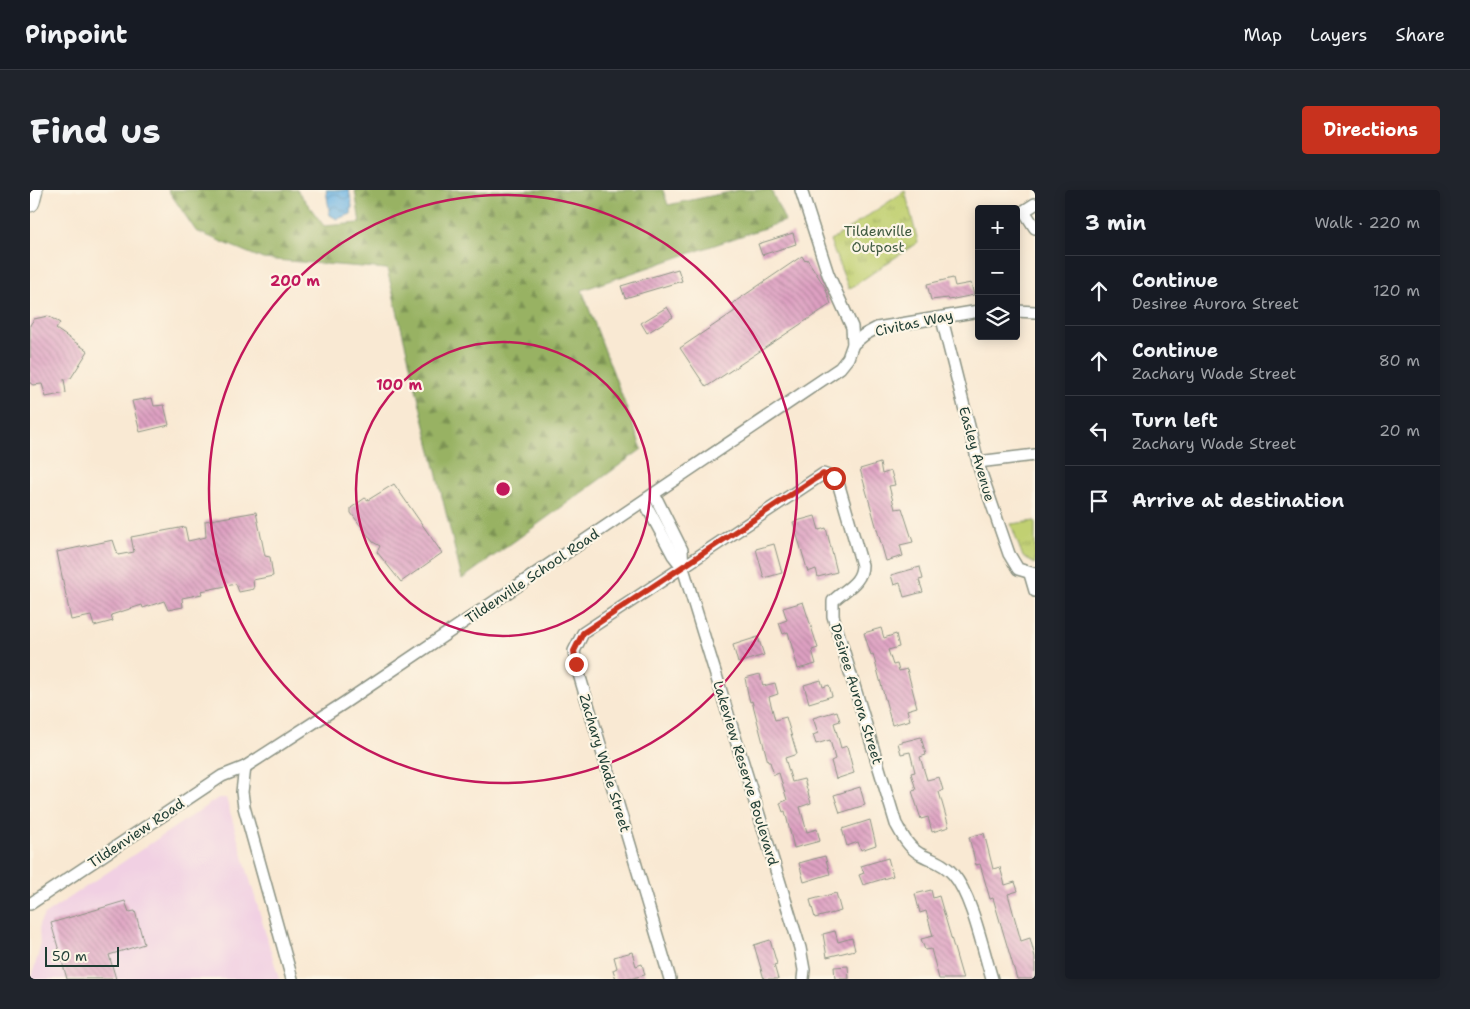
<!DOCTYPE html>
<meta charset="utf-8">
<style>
:root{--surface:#171b24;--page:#20242c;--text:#f1f3f6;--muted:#9ea1a6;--line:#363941;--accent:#c8321e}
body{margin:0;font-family:"Shantell Sans",sans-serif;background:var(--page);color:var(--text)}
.controls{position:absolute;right:15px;top:15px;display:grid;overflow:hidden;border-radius:5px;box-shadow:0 2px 12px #0003}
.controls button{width:45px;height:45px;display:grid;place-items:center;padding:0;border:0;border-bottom:1px solid var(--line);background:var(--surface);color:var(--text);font:25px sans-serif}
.scale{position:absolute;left:15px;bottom:12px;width:74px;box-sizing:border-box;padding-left:5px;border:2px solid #1f3d34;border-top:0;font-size:14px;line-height:18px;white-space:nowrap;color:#1f3d34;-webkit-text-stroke:4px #fcf5e5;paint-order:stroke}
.stop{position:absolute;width:15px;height:15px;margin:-11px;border:4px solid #c8321e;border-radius:50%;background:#fff}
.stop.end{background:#c8321e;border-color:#fff;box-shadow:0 1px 5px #0008}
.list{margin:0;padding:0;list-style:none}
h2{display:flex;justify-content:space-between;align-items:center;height:65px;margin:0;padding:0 20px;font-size:21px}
h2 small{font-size:16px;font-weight:400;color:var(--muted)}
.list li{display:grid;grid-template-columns:32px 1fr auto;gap:15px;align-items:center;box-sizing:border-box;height:70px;padding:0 20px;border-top:1px solid var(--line)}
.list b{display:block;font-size:19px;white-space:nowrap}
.list p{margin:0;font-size:16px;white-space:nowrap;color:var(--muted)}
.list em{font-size:16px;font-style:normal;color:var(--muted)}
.icon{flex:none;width:28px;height:28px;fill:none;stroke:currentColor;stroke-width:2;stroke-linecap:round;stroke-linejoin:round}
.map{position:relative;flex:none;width:1005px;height:789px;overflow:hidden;border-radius:5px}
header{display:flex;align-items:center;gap:30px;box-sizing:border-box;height:70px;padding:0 25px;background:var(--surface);border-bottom:1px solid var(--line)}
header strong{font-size:24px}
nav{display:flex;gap:28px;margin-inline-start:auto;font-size:18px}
.intro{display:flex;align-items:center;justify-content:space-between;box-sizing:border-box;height:120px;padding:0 30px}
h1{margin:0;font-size:35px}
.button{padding:12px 22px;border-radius:5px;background:var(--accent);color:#fff;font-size:18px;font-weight:700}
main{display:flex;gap:30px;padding:0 30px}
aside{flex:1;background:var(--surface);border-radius:5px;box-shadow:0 2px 12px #0003}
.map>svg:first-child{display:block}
.built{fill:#f1d0e3}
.forest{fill:url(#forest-firs);stroke:#5c784c}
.park{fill:url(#park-tufts);stroke:#708653}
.water{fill:url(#water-waves);stroke:#46788c}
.building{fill:url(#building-back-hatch)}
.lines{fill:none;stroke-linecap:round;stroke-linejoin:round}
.minor-casing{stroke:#8c9384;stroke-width:14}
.primary-casing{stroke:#8c9384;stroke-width:21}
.minor{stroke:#fff;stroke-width:11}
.primary{stroke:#fff;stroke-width:19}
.route{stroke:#c8321e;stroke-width:6}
.ring{fill:none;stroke:#c2185b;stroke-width:2.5}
.labels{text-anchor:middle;stroke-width:4.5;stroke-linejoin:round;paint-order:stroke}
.park-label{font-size:14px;fill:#3f5a40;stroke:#fcf5e5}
.street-label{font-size:14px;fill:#1f3d34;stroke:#fcf5e5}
.centre{fill:#c2185b;stroke:#fcf5e5;stroke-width:2.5}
.ring-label{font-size:15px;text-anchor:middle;font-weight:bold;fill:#c2185b;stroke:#fcf5e5;stroke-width:4.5;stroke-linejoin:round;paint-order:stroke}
</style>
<header>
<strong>Pinpoint</strong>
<nav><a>Map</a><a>Layers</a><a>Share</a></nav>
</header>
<div class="intro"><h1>Find us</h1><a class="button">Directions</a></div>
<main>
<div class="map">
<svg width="1005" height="789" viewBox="0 0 1005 789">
<defs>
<pattern id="forest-firs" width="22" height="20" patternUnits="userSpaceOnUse" patternTransform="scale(1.25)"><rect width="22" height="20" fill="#98b264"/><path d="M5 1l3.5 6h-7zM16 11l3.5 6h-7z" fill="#7b9253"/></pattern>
<pattern id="park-tufts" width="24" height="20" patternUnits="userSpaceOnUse" patternTransform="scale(1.25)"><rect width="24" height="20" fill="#c1d072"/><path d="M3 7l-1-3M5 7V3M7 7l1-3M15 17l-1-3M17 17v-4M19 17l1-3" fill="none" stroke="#9caa5e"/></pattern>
<pattern id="water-waves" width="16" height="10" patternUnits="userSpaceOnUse" patternTransform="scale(1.25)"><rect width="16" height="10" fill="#6db4e4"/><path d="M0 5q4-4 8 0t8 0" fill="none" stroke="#5994ba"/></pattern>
<pattern id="building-back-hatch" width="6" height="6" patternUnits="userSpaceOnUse" patternTransform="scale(1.25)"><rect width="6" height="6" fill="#dea0c2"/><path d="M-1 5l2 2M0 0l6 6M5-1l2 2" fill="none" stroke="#b3849e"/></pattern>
</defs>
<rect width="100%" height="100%" fill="#fcf5e5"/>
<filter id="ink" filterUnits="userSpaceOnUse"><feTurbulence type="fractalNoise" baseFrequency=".02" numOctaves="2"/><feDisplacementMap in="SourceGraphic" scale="10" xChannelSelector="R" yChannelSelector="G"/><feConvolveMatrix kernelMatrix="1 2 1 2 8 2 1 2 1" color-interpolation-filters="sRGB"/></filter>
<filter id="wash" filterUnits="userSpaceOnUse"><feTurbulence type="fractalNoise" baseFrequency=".0096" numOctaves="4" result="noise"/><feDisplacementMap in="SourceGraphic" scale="20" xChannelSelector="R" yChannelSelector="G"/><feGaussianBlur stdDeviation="1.12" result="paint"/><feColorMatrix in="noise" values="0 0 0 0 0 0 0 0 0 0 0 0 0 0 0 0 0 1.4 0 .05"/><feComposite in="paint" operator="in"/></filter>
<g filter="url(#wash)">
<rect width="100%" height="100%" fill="#f9e9d3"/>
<polygon class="built" points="188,608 196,608 249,789 1,789 10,758 9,735 14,725"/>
<polygon class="forest" points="138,0 267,0 294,36 330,33 325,0 633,0 638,15 709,0 741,0 755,31 552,100 612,259 432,389 357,79 233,69 166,41"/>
<g class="park">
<polygon points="875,1 888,52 819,99 800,51"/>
<polygon points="1005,331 1005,374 993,367 981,334"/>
</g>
<polygon class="water" points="296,0 319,0 322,16 321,24 307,29 300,25"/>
<g id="blocks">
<g class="building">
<polygon points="763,43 766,54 732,65 728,54"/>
<polygon points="772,66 775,71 777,69 795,97 801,114 676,197 650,158 705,121 702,115 706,111"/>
<polygon points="648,79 652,91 595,108 591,96"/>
<polygon points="923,88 925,96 941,93 944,105 919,110 918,108 901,110 897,94"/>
<polygon points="637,117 643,127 617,143 611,133"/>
<polygon points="18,126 30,133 26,139 58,161 41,188 34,189 36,203 16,207 12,194 3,195 0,193 0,135 4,129"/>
<polygon points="122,208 124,216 134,215 139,235 110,242 102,211"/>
<polygon points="850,273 852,284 861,281 865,295 859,296 865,319 872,318 883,352 870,355 873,366 856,371 830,279"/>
<polygon points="364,294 412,363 371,392 347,362 350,356 343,352 321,323 321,318 335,308 338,310"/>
<polygon points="226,322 235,366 240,367 243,386 223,390 224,399 209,402 206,394 171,401 172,404 152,408 153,417 138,420 134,411 113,418 112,415 81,425 83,431 64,436 61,426 41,430 27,362 83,350 88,365 104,362 101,347 155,337 158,351 176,347 175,331"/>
<polygon points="785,326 789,340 796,338 807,382 788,387 786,379 778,382 763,332"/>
<polygon points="744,354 752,383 734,388 726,359"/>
<polygon points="890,377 893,389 889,390 893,402 874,407 870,393 864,395 861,385"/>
<polygon points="773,412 788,458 782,460 786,474 768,479 758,442 753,444 749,433 757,430 753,418"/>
<polygon points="851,438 854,448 866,444 869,457 858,460 863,475 867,474 869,481 877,479 887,517 877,520 880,530 862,535 843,464 841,465 834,443"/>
<polygon points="728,447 734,465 708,473 703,455"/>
<polygon points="730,484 733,496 745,493 748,504 739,507 745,530 756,527 767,564 755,568 762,592 774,589 781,613 770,617 777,642 787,639 790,651 764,658 755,621 753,622 750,613 757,610 749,583 744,585 740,572 738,572 722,511 720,512 718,504 715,488"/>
<polygon points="791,490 793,497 799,495 802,506 779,513 774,495"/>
<polygon points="807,521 810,531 804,533 811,558 817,556 824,583 806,589 801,571 805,569 800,550 786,554 783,545 788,543 783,528"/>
<polygon points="891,547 896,565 890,567 897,590 909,587 913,600 909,602 919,637 902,642 898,627 891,629 882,601 886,600 881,583 885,582 880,562 871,564 868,553"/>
<polygon points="830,597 835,615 810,623 804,605"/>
<polygon points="840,630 846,655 831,660 828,652 817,656 812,639"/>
<polygon points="954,643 963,679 970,677 975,695 985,692 988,701 978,704 991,751 1000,748 1005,767 1005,789 987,789 963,708 960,709 950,674 946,675 939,647"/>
<polygon points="795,666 800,684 774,692 769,673"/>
<polygon points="858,668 863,686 833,695 829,685 834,683 831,676"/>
<polygon points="901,700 903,708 909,706 933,789 909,789 901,759 895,760 891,749 903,746 896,721 890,723 885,704"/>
<polygon points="806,703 811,721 785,728 780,710"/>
<polygon points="95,711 99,722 105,721 114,754 79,765 86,789 37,789 21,733"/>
<polygon points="805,741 808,752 822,748 825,760 797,767 793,744"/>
<polygon points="740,750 747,774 744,775 748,789 734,789 724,755"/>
<polygon points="602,762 606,776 612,774 615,785 599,789 586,789 583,780 587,778 584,767"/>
<polygon points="818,776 819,789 805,789 804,777"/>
</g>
</g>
</g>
<g filter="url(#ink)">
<use href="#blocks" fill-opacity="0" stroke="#8c9384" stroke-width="1"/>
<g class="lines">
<g class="minor-casing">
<g id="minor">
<polyline points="1005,14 994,21 1005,38"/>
<polyline points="986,121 1005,122"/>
<polyline points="912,129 950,280 979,364 988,379 1005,384"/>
<polyline points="823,154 834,145 847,138 949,121"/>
<polyline points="948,272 1005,265"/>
<polyline points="624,304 652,360 653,378 770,758 774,780 773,789"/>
<polyline points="614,311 643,365 653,378"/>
<polyline points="1000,384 1005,401"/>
<polyline points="215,577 212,602 214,617 262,789"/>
<polyline points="0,714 192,586 215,577 314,513 810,178 818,168 823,154 822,137 798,84 771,0"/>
<path d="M640 789 546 474 544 461 553 443 793 284 804 288 809 296 832 375C832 393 815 399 803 411V426L866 634C872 645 878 657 890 664 901 670 914 673 923 684 942 706 953 760 962 789"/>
</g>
</g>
<g class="primary-casing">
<polyline id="primary" points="0,12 3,0"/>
</g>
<use href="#minor" class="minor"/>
<use href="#primary" class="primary"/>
</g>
</g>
<g class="lines" filter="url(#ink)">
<polyline class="route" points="546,474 544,461 553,443 783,290 793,284 804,288"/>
</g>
<g class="ring">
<circle cx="473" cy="299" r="147"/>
<circle cx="473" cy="299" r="294"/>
</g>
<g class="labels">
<g class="park-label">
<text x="848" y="46">Tildenville<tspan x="848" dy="16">Outpost</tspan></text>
</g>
<g class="street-label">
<text transform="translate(884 133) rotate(-12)" y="5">Civitas Way</text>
<text transform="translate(947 264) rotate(74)" y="5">Easley Avenue</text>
<text transform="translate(502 386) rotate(-34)" y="5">Tildenville School Road</text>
<text transform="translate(827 504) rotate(73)" y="5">Desiree Aurora Street</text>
<text transform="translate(575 573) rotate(73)" y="5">Zachary Wade Street</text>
<text transform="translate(716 583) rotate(73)" y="5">Lakeview Reserve Boulevard</text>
<text transform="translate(106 643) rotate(-34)" y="5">Tildenview Road</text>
</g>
</g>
<circle cx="473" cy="299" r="8" class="centre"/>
<g class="ring-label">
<text x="265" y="96">200 m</text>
<text x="369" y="200">100 m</text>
</g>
</svg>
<div class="controls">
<button>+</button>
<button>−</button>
<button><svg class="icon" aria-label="layers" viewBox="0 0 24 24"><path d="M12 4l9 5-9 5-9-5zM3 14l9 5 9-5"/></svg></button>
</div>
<div class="scale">50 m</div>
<div class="stop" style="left:804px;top:288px"></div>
<div class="stop end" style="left:546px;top:474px"></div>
</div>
<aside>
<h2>3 min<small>Walk · 220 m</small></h2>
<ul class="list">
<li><svg class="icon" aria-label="ahead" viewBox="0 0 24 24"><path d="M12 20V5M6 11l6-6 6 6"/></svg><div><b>Continue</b><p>Desiree Aurora Street</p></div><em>120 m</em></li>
<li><svg class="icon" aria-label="ahead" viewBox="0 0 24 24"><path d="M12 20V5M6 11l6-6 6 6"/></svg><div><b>Continue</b><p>Zachary Wade Street</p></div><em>80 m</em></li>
<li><svg class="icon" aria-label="left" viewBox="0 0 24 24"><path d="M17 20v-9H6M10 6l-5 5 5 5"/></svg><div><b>Turn left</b><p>Zachary Wade Street</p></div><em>20 m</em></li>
<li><svg class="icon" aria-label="arrive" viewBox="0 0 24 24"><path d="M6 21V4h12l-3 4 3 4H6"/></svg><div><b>Arrive at destination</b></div></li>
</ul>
</aside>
</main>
